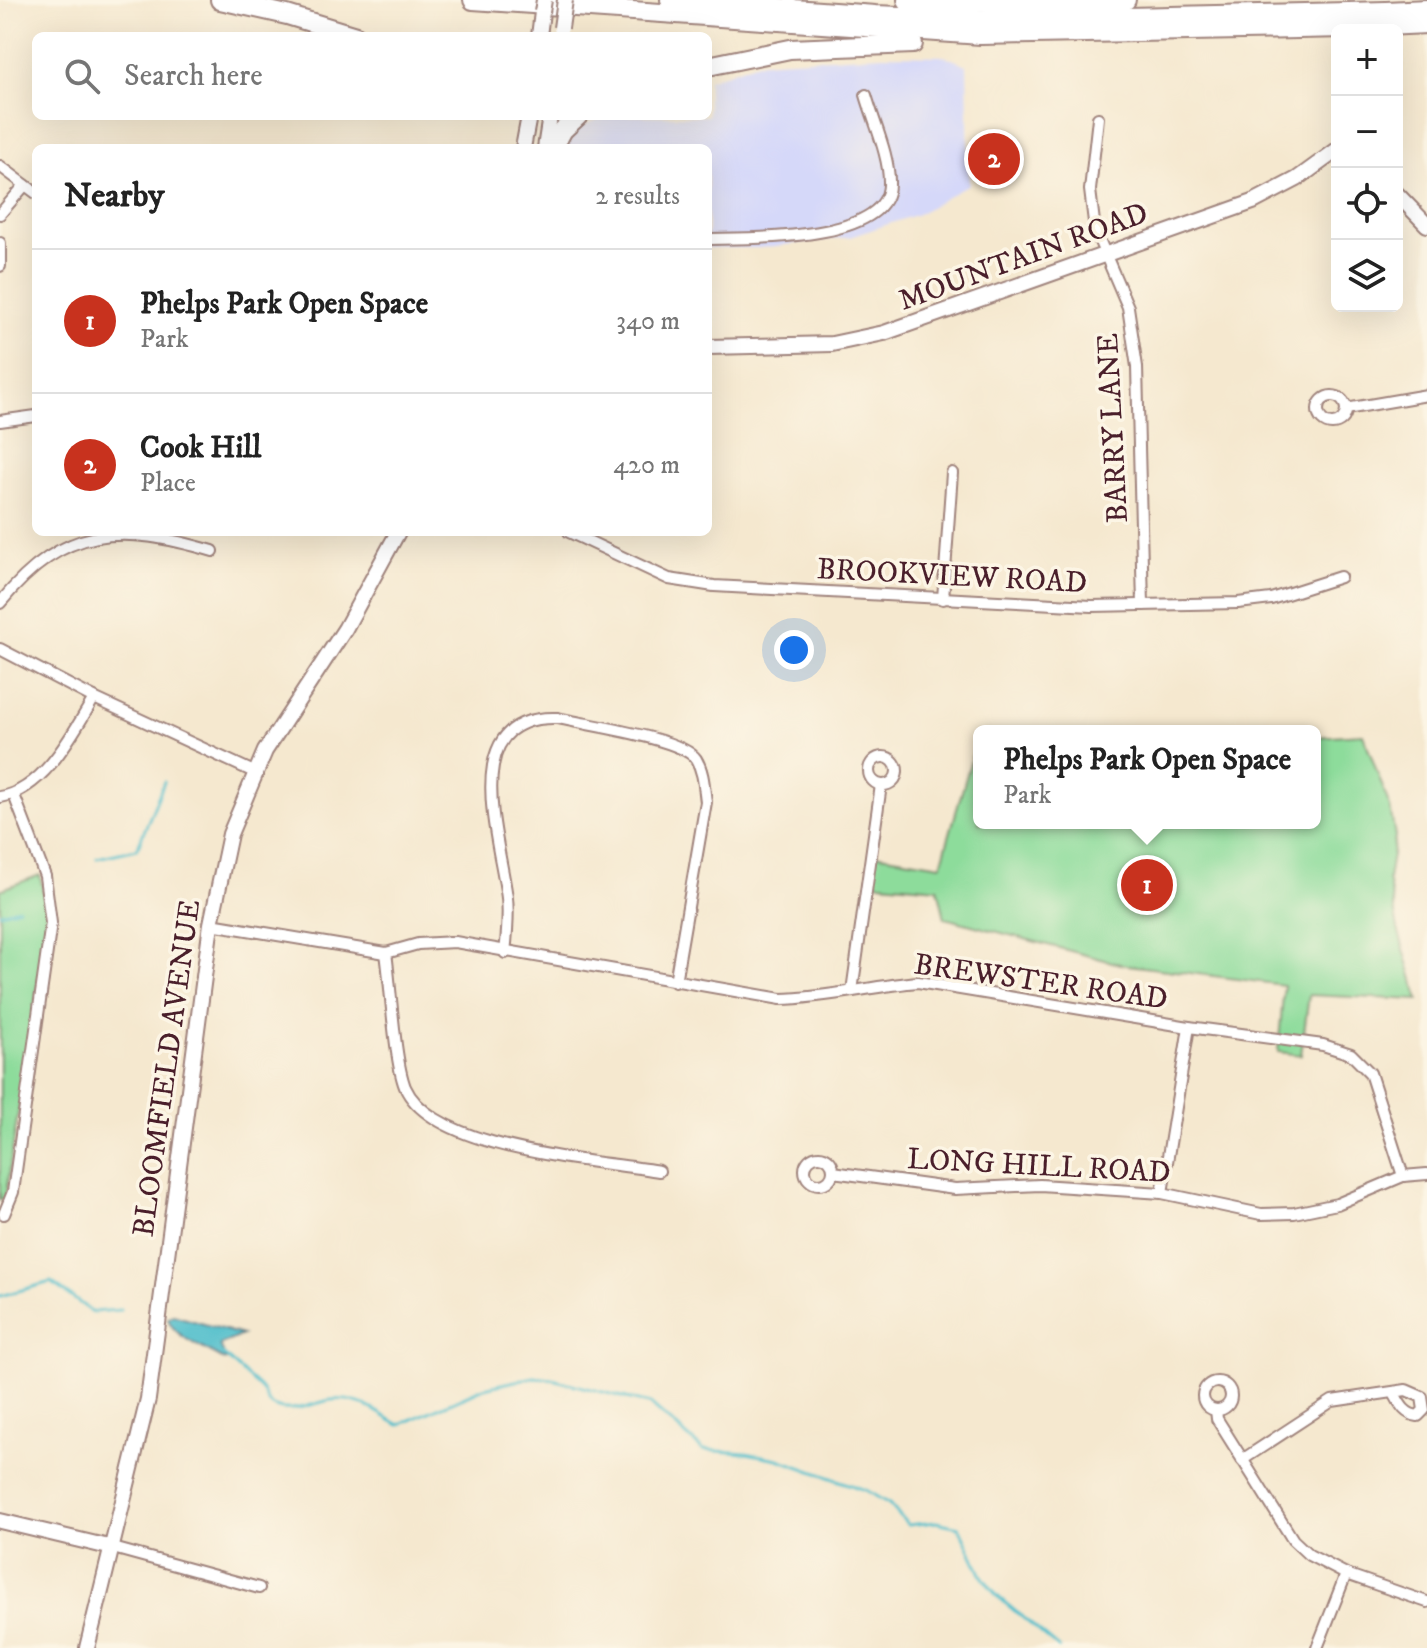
<!DOCTYPE html>
<meta charset="utf-8">
<style>
:root{--surface:#fff;--page:#f6f6f6;--text:#222;--muted:#767676;--line:#e0e0e0;--accent:#c8321e}
body{margin:0;font-family:"IM FELL DW Pica",serif;background:var(--page);color:var(--text)}
.controls{position:absolute;right:24px;top:24px;display:grid;overflow:hidden;border-radius:12px;box-shadow:0 8px 32px #0002}
.controls button{width:72px;height:72px;display:grid;place-items:center;padding:0;border:0;border-bottom:2px solid var(--line);background:var(--surface);color:var(--text);font:40px sans-serif}
.you{position:absolute;left:794px;top:650px;width:28px;height:28px;margin:-20px;border:6px solid #fff;border-radius:50%;background:#1a73e8;box-shadow:0 0 0 12px #1a73e833}
.badge{display:grid;place-items:center;width:52px;height:52px;border-radius:50%;background:var(--accent);color:#fff;font-size:26px;font-weight:700}
.pin{position:absolute;translate:-50% -50%;border:4px solid #fff;box-shadow:0 2px 8px #0006}
.popup{position:absolute;left:973px;top:725px;width:348px;height:104px;box-sizing:border-box;display:grid;place-content:center;border-radius:12px;background:var(--surface);filter:drop-shadow(0 2px 6px #0005);font-size:26px;white-space:nowrap;color:var(--muted)}
.popup b{font-size:30px;color:var(--text)}
.popup::after{content:'';position:absolute;left:50%;top:100%;margin-left:-16px;border:16px solid transparent;border-top-color:var(--surface)}
.list{margin:0;padding:0;list-style:none}
h2{display:flex;justify-content:space-between;align-items:center;height:104px;margin:0;padding:0 32px;font-size:34px}
h2 small{font-size:26px;font-weight:400;color:var(--muted)}
.list li{display:grid;grid-template-columns:52px 1fr auto;gap:24px;align-items:center;box-sizing:border-box;height:144px;padding:0 32px;border-top:2px solid var(--line)}
.list b{display:block;font-size:30px;white-space:nowrap}
.list p{margin:0;font-size:26px;white-space:nowrap;color:var(--muted)}
.list em{font-size:26px;font-style:normal;color:var(--muted)}
.icon{flex:none;width:44px;height:44px;fill:none;stroke:currentColor;stroke-width:2;stroke-linecap:round;stroke-linejoin:round}
.map{position:relative;flex:none;width:1427px;height:1648px;overflow:hidden}
.search{position:absolute;background:var(--surface);box-shadow:0 8px 32px #0002;left:32px;top:32px;width:680px;height:88px;display:flex;align-items:center;gap:20px;box-sizing:border-box;padding:0 28px;border-radius:12px;color:var(--muted);font-size:30px}
.panel{position:absolute;background:var(--surface);box-shadow:0 8px 32px #0002;left:32px;top:144px;width:680px;height:392px;border-radius:12px}
.map>svg:first-child{display:block}
.built{fill:#d5d8f9}
.green{fill:#8ddc9b;stroke:#6c7e63;stroke-width:2}
.water{fill:#53bfcc;stroke:#4e6f7c;stroke-width:2}
.lines{fill:none;stroke-linecap:round;stroke-linejoin:round}
.stream{stroke:#53bfcc;stroke-width:3}
.street-casing{stroke:#a0847d;stroke-width:14}
.secondary-casing{stroke:#a0847d;stroke-width:18}
.highway-casing{stroke:#a0847d;stroke-width:22}
.street{stroke:#fff;stroke-width:10}
.secondary{stroke:#fff;stroke-width:14}
.highway{stroke:#fff;stroke-width:18}
.secondary-bridge-casing{stroke:#a0847d;stroke-width:18;stroke-linecap:butt}
.highway-bridge-casing{stroke:#a0847d;stroke-width:22;stroke-linecap:butt}
.secondary-bridge{stroke:#fff;stroke-width:14}
.highway-bridge{stroke:#fff;stroke-width:18}
.labels{text-anchor:middle;stroke-width:7;stroke-linejoin:round;paint-order:stroke}
.street-label{font-size:30px;fill:#4a1f2b;stroke:#fcf5e5}
</style>
<div class="map">
<svg width="1427" height="1648" viewBox="0 0 1427 1648">
<rect width="100%" height="100%" fill="#fcf5e5"/>
<filter id="ink" filterUnits="userSpaceOnUse"><feTurbulence type="fractalNoise" baseFrequency=".0125" numOctaves="2"/><feDisplacementMap in="SourceGraphic" scale="16" xChannelSelector="R" yChannelSelector="G"/><feConvolveMatrix kernelMatrix="1 2 1 2 8 2 1 2 1" color-interpolation-filters="sRGB"/></filter>
<filter id="wash" filterUnits="userSpaceOnUse"><feTurbulence type="fractalNoise" baseFrequency=".006" numOctaves="4" result="noise"/><feDisplacementMap in="SourceGraphic" scale="32" xChannelSelector="R" yChannelSelector="G"/><feGaussianBlur stdDeviation="1.8" result="paint"/><feColorMatrix in="noise" values="0 0 0 0 0 0 0 0 0 0 0 0 0 0 0 0 0 1.4 0 .05"/><feComposite in="paint" operator="in"/></filter>
<g filter="url(#wash)">
<rect width="100%" height="100%" fill="#f5e8cf"/>
<polygon class="built" points="883,55 944,56 967,65 969,184 918,214 850,237 759,248 708,248 708,148 562,148 578,128 606,116 708,116 708,80 758,62"/>
<g class="green">
<polygon points="979,732 979,823 1315,823 1315,737 1363,734 1390,807 1395,836 1388,879 1398,929 1419,1000 1309,995 1301,1055 1278,1052 1284,985 1120,964 945,918 938,888 870,882 874,854 941,865"/>
<polygon points="40,875 48,918 5,1198 0,1200 0,890"/>
</g>
<path class="water" d="M173 1315 242 1335 220 1345 226 1360 222 1359C206 1349 172 1336 168 1318Z"/>
<g class="lines">
<g class="stream">
<polyline points="97,858 137,849 164,782"/>
<polyline points="0,913 19,908"/>
<polyline points="0,1296 51,1282 92,1312 120,1310"/>
<path d="M223 1354C235 1366 248 1377 260 1388 266 1394 265 1403 275 1407 292 1414 313 1403 331 1400 358 1396 378 1413 399 1425L484 1388 534 1377 552 1379 650 1404 703 1450 746 1453 778 1459 865 1490 889 1504 908 1525 936 1522 959 1527 982 1576 997 1596 1059 1648"/>
</g>
</g>
</g>
<g filter="url(#ink)">
<g class="lines">
<g class="street-casing">
<g id="street">
<polyline points="1098,118 1090,190 1095,230 1128,307 1137,367 1143,605"/>
<polyline points="0,166 36,193"/>
<polyline points="0,214 25,185"/>
<path d="M708 239C750 238 887 242 889 185 890 157 874 123 866 95"/>
<polyline points="0,243 0,266"/>
<circle cx="1332" cy="410" r="14"/>
<polyline points="1346,409 1427,395"/>
<polyline points="0,421 36,416"/>
<polyline points="569,532 669,579 714,586 1092,606 1238,603 1271,599 1340,577"/>
<polyline points="943,599 952,473"/>
<path d="M0 603C65 524 120 524 213 551"/>
<polyline points="0,649 94,698 254,772"/>
<circle cx="883" cy="771" r="14"/>
<path d="M0 797C44 790 73 733 94 698"/>
<path d="M211 924 386 953 418 944 455 942 781 999C828 998 872 986 918 982L1189 1027 1323 1045 1351 1054 1370 1073 1403 1176"/>
<path d="M386 953C391 986 394 1059 405 1087 433 1151 595 1160 659 1171"/>
<path d="M505 953C507 935 509 916 507 898 500 839 455 714 558 718 586 725 682 738 696 759 704 772 704 788 706 802L675 982"/>
<polyline points="852,991 881,785"/>
<circle cx="819" cy="1170" r="14"/>
<polyline points="833,1172 955,1189 1040,1185 1162,1193 1261,1214 1294,1213 1337,1204 1403,1176 1427,1174"/>
<polyline points="1162,1193 1189,1027"/>
<polyline points="4,1214 13,1192 51,923 45,876 14,795"/>
<circle cx="1217" cy="1396" r="14"/>
<polyline points="1216,1410 1217,1419 1293,1540 1309,1555 1346,1574 1427,1602"/>
<path d="M1242 1460 1332 1401 1406 1390 1422 1397 1424 1410 1418 1416C1404 1414 1400 1404 1394 1393"/>
<polyline points="113,1548 259,1588"/>
<polyline points="1317,1648 1346,1574"/>
</g>
</g>
<g class="secondary-casing">
<g id="secondary">
<polyline points="539,36 542,12"/>
<polyline points="523,148 529,116"/>
<polyline points="545,148 550,116"/>
<polyline points="1397,194 1427,225"/>
<polyline points="708,347 832,344 884,333 1253,202 1297,179 1337,150"/>
<polyline points="0,1521 113,1548"/>
<polyline points="87,1648 148,1399 211,924 230,834 265,751 345,629 398,532"/>
</g>
</g>
<g class="highway-casing">
<g id="highway">
<polyline points="220,0 287,15 356,36"/>
<polyline points="473,0 981,35 1347,28"/>
<polyline points="670,0 875,15 1000,20 1348,12"/>
<polyline points="907,0 1031,3 1126,0"/>
<polyline points="1386,11 1427,9"/>
<polyline points="1385,26 1427,24"/>
<polyline points="708,66 790,49 913,44"/>
<polyline points="553,148 563,130 578,116"/>
</g>
</g>
<use href="#street" class="street"/>
<use href="#secondary" class="secondary"/>
<use href="#highway" class="highway"/>
<g class="secondary-bridge-casing">
<g id="secondary-bridge">
<polyline points="542,12 544,0"/>
<polyline points="561,28 565,0"/>
</g>
</g>
<g class="highway-bridge-casing">
<g id="highway-bridge">
<polyline points="1348,12 1386,11"/>
<polyline points="1347,28 1385,26"/>
</g>
</g>
<use href="#secondary-bridge" class="secondary-bridge"/>
<use href="#highway-bridge" class="highway-bridge"/>
</g>
</g>
<g class="labels">
<g class="street-label">
<text transform="translate(1023 256) rotate(-20)" y="10">MOUNTAIN ROAD</text>
<text transform="translate(1112 428) rotate(-93)" y="10">BARRY LANE</text>
<text transform="translate(952 575) rotate(3)" y="10">BROOKVIEW ROAD</text>
<text transform="translate(1041 981) rotate(8)" y="10">BREWSTER ROAD</text>
<text transform="translate(166 1068) rotate(-82)" y="10">BLOOMFIELD AVENUE</text>
<text transform="translate(1039 1165) rotate(3)" y="10">LONG HILL ROAD</text>
</g>
</g>
</svg>
<div class="controls">
<button>+</button>
<button>−</button>
<button><svg class="icon" aria-label="locate" viewBox="0 0 24 24"><circle cx="12" cy="12" r="6"/><path d="M12 2v4M12 18v4M2 12h4M18 12h4"/></svg></button>
<button><svg class="icon" aria-label="layers" viewBox="0 0 24 24"><path d="M12 4l9 5-9 5-9-5zM3 14l9 5 9-5"/></svg></button>
</div>
<div class="you"></div>
<div class="pin badge" style="left:1147px;top:885px">1</div>
<div class="popup"><b>Phelps Park Open Space</b>Park</div>
<div class="pin badge" style="left:994px;top:159px">2</div>
<div class="search"><svg class="icon" aria-label="search" viewBox="0 0 24 24"><circle cx="10" cy="10" r="6"/><path d="M15 15l6 6"/></svg>Search here</div>
<section class="panel">
<h2>Nearby<small>2 results</small></h2>
<ul class="list">
<li><span class="badge">1</span><div><b>Phelps Park Open Space</b><p>Park</p></div><em>340 m</em></li>
<li><span class="badge">2</span><div><b>Cook Hill</b><p>Place</p></div><em>420 m</em></li>
</ul>
</section>
</div>
